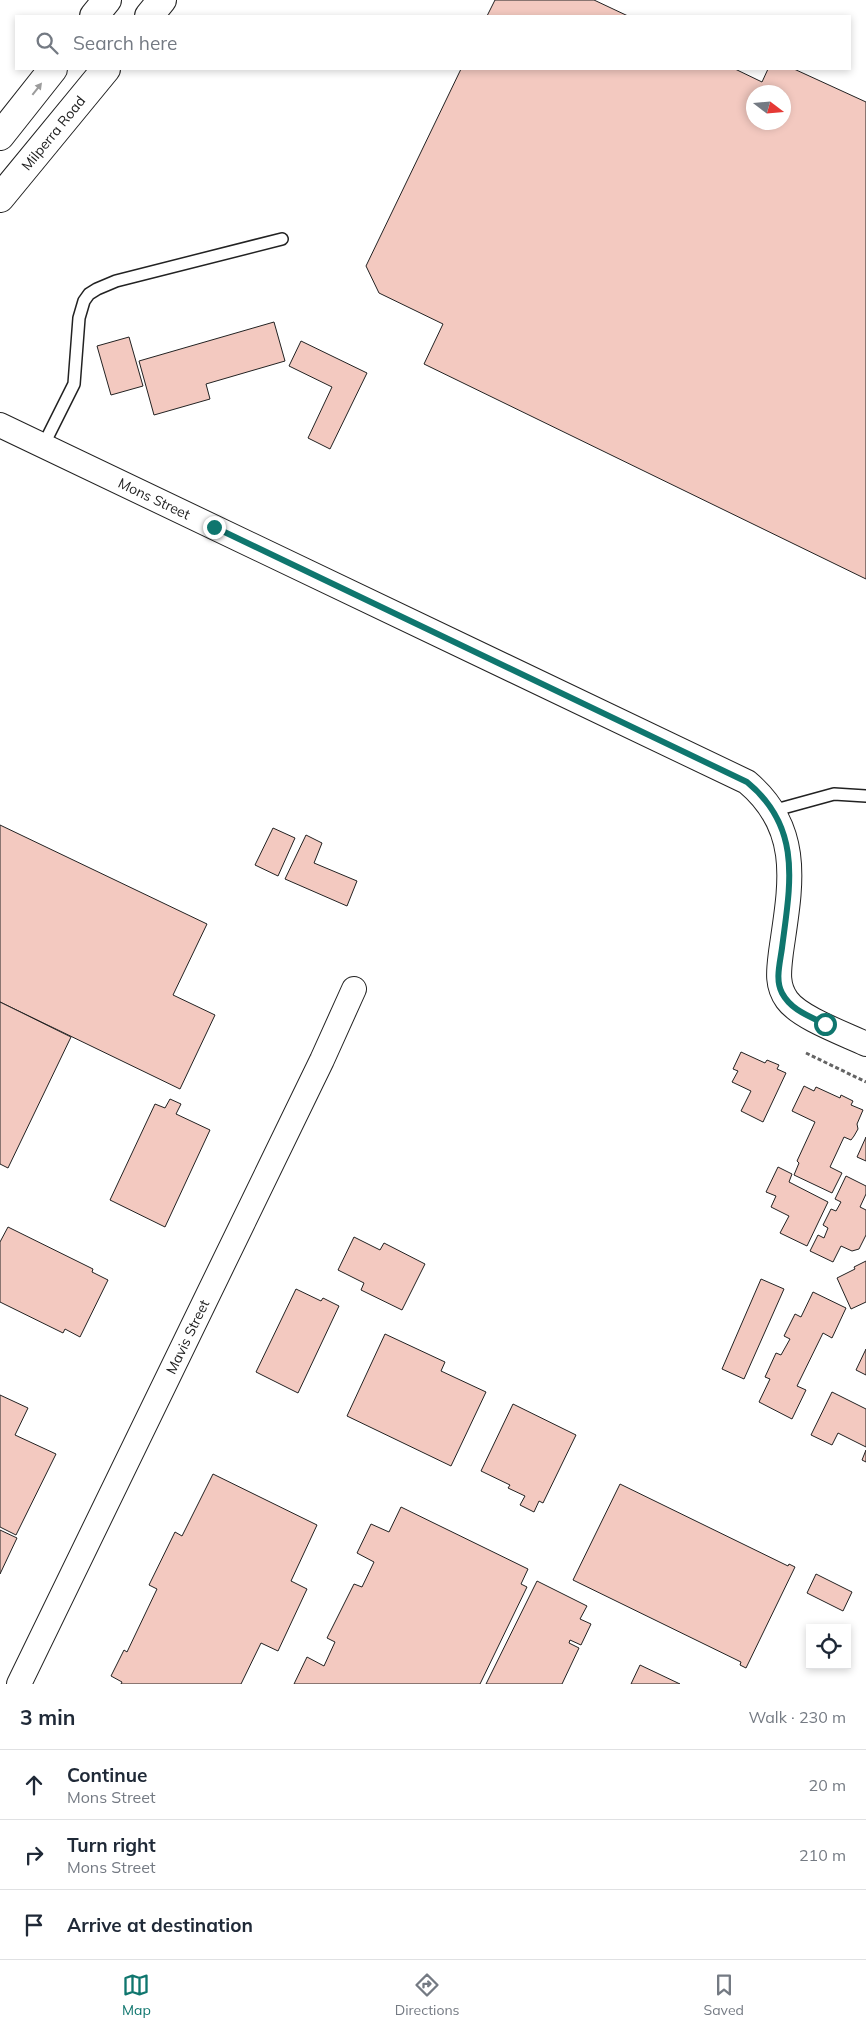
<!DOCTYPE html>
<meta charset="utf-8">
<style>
:root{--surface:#fff;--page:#f2f2f3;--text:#1f2937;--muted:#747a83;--line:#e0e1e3;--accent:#0f766e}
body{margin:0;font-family:Mulish,sans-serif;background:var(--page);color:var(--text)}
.controls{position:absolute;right:15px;bottom:15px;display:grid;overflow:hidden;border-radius:0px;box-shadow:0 2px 8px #0003}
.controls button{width:45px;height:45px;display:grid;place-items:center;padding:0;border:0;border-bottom:1px solid var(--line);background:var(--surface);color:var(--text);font:25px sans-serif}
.compass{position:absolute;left:746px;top:85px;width:45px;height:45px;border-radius:50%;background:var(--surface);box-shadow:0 2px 8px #0003;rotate:106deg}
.stop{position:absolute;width:15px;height:15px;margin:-11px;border:4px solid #0f766e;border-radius:50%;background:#fff}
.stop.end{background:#0f766e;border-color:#fff;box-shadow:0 1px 5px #0008}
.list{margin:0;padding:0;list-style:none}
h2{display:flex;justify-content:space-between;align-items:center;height:65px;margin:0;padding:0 20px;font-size:21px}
h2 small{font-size:16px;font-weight:400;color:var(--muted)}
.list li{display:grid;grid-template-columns:32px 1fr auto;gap:15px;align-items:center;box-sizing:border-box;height:70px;padding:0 20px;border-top:1px solid var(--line)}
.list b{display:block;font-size:19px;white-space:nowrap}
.list p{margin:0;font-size:16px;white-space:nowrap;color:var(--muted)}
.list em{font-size:16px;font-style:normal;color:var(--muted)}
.icon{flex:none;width:28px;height:28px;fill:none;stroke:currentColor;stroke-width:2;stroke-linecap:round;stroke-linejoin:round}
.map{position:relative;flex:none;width:866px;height:1684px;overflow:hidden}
.search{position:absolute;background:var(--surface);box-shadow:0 2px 8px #0003;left:15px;right:15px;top:15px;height:55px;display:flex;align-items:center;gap:12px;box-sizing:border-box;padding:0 18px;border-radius:0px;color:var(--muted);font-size:19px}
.sheet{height:275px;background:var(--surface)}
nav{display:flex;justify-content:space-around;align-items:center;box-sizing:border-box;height:70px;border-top:1px solid var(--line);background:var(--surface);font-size:14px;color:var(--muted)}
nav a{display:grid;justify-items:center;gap:2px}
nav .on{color:var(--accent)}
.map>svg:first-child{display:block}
.building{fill:#f3c9c0;stroke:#222;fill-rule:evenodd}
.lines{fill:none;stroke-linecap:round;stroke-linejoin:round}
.service-casing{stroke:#222;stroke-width:14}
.minor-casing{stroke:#222;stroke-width:26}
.trunk-casing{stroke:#222;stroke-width:30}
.path{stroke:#646464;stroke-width:3;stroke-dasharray:4 2.5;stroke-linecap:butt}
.service{stroke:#fff;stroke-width:11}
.minor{stroke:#fff;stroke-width:24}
.trunk{stroke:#fff;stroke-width:28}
.oneway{fill:#9c9c9c}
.route{stroke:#0f766e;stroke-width:6}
.labels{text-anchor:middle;stroke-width:4;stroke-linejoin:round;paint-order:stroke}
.street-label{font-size:14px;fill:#222;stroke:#fff}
</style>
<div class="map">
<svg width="866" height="1684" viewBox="0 0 866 1684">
<rect width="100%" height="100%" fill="#fff"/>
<g class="building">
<polygon points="495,0 594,0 628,16 487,16"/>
<path d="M461 69H735L762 82 768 69H794L866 102V579L424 364 443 324 379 293 366 266ZM754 92H784V122H754Z"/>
<polygon points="274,322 285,361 206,384 210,399 154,415 139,361"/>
<polygon points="129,337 143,386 111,395 97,346"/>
<polygon points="301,341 367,373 330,449 308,438 332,387 289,366"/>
<polygon points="0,825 207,924 173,995 215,1015 180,1089 0,1002"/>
<polygon points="273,828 295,838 278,876 255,865"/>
<polygon points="306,835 322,843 314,863 357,881 347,906 285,879"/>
<polygon points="0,1002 71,1037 8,1168 0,1164"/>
<polygon points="741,1052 765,1063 767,1060 779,1065 777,1069 786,1073 763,1122 741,1111 751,1091 732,1082 738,1071 733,1069"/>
<polygon points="804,1086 814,1091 816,1087 840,1098 841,1095 853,1101 851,1105 863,1110 857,1124 858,1129 854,1136 851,1140 844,1137 830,1167 842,1173 832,1193 794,1175 799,1163 797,1161 815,1122 792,1111"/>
<polygon points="170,1099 181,1104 176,1114 210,1130 165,1227 110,1200 155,1104 165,1108"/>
<polygon points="866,1137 866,1161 857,1157"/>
<polygon points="778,1167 792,1174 789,1182 828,1202 807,1246 780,1233 789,1216 771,1207 776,1196 766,1192"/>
<polygon points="846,1176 866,1186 866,1194 860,1207 866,1210 866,1235 859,1249 852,1251 841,1246 833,1262 810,1251 818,1235 824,1238 828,1228 823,1225 831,1209 836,1211 841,1202 835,1199"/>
<polygon points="8,1227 93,1269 92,1272 108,1280 80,1337 65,1329 63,1333 0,1302 0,1242"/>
<polygon points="354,1237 380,1250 384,1243 425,1264 402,1310 361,1290 364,1283 338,1270"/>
<polygon points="866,1261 866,1302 851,1309 837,1278 855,1269 854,1267"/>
<polygon points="761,1279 784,1289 744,1379 722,1369"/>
<polygon points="296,1289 321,1301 323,1298 339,1306 298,1393 256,1372"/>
<polygon points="813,1292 846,1308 832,1338 823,1333 797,1386 806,1390 792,1419 759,1402 770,1379 765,1377 776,1353 781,1355 790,1339 784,1336 795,1314 801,1317"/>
<polygon points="385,1334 445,1362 441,1371 486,1392 451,1466 347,1416"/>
<polygon points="866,1349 866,1375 856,1370"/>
<polygon points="832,1392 866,1409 866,1447 838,1433 832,1445 811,1435"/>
<polygon points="0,1395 28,1408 15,1435 56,1454 16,1535 0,1527"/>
<polygon points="513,1404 576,1435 543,1503 539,1501 534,1512 520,1505 525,1496 508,1488 510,1485 481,1471"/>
<polygon points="866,1450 866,1462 862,1460"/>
<polygon points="213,1474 317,1525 291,1581 307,1589 278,1651 261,1643 241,1684 121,1684 122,1682 111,1676 124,1650 127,1652 157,1589 149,1585 175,1532 182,1536"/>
<polygon points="620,1484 788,1566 789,1564 795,1567 746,1668 740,1665 741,1662 573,1580"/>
<polygon points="401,1507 528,1569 521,1584 527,1587 480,1684 294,1684 307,1657 324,1666 335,1642 327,1638 354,1584 362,1587 374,1562 357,1553 371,1524 389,1532"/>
<polygon points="0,1530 17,1538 0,1574"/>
<polygon points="816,1574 852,1592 843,1611 807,1593"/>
<polygon points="537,1581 587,1606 580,1619 591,1624 581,1645 570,1640 569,1643 579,1648 562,1684 486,1684"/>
<polygon points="640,1665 680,1684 631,1684"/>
</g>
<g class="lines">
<g class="service-casing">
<g id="service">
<polyline points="43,446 74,384 79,318 84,301 89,294 97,289 116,281 282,239"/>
<polyline points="772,811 834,794 866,796"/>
</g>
</g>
<g class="minor-casing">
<g id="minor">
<path id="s1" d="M0 425 747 782C804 830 790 888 781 952 779 969 776 985 787 1000 800 1018 845 1034 866 1044"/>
<path id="s2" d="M19 1684 322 1060 354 989"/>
</g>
</g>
<g class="trunk-casing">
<g id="trunk">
<polyline points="94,16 107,0"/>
<polyline points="149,16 162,0"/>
<polyline points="0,136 53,69"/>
<path id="s3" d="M0 198 106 69"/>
</g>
</g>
<polyline class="path" points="806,1053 866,1082"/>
<use href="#service" class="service"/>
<use href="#minor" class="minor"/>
<use href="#trunk" class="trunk"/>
</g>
<defs><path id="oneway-solid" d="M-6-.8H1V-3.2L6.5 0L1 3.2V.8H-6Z" transform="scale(1.25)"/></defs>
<use class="oneway" href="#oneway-solid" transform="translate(37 89) rotate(-52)"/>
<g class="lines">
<path class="route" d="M214 527 747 782C803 828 790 885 782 948 780 963 775 980 782 993 791 1010 809 1016 825 1024"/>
</g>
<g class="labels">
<g class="street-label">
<text dy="5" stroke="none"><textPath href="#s3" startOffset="84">Milperra Road</textPath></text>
<text dy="5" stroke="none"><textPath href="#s1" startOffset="171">Mons Street</textPath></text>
<text dy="5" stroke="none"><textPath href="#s2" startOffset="386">Mavis Street</textPath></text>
</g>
</g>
</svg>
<div class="controls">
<button><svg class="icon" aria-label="locate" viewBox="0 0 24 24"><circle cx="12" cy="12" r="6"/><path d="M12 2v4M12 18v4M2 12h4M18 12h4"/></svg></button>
</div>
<svg class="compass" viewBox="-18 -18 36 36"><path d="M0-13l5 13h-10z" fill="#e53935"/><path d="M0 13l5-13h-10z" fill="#747a83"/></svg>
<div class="stop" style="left:825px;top:1024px"></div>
<div class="stop end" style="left:214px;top:527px"></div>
<div class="search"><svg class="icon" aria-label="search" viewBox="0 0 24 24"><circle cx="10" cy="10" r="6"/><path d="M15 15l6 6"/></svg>Search here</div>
</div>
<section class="sheet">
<h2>3 min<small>Walk · 230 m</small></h2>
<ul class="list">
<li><svg class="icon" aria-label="ahead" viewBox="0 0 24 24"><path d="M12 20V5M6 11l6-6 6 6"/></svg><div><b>Continue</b><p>Mons Street</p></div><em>20 m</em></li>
<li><svg class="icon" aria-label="right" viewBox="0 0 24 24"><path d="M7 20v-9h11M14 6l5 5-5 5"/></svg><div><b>Turn right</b><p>Mons Street</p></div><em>210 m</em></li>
<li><svg class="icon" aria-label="arrive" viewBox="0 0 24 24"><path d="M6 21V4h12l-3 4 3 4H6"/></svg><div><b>Arrive at destination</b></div></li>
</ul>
</section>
<nav>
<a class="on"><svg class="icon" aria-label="map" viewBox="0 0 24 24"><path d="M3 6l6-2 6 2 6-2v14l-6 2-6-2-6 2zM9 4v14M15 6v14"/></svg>Map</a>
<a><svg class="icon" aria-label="directions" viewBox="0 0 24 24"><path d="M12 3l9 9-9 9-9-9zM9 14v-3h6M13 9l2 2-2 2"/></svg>Directions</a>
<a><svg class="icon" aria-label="saved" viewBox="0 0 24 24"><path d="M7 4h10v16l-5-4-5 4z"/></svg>Saved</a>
</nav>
